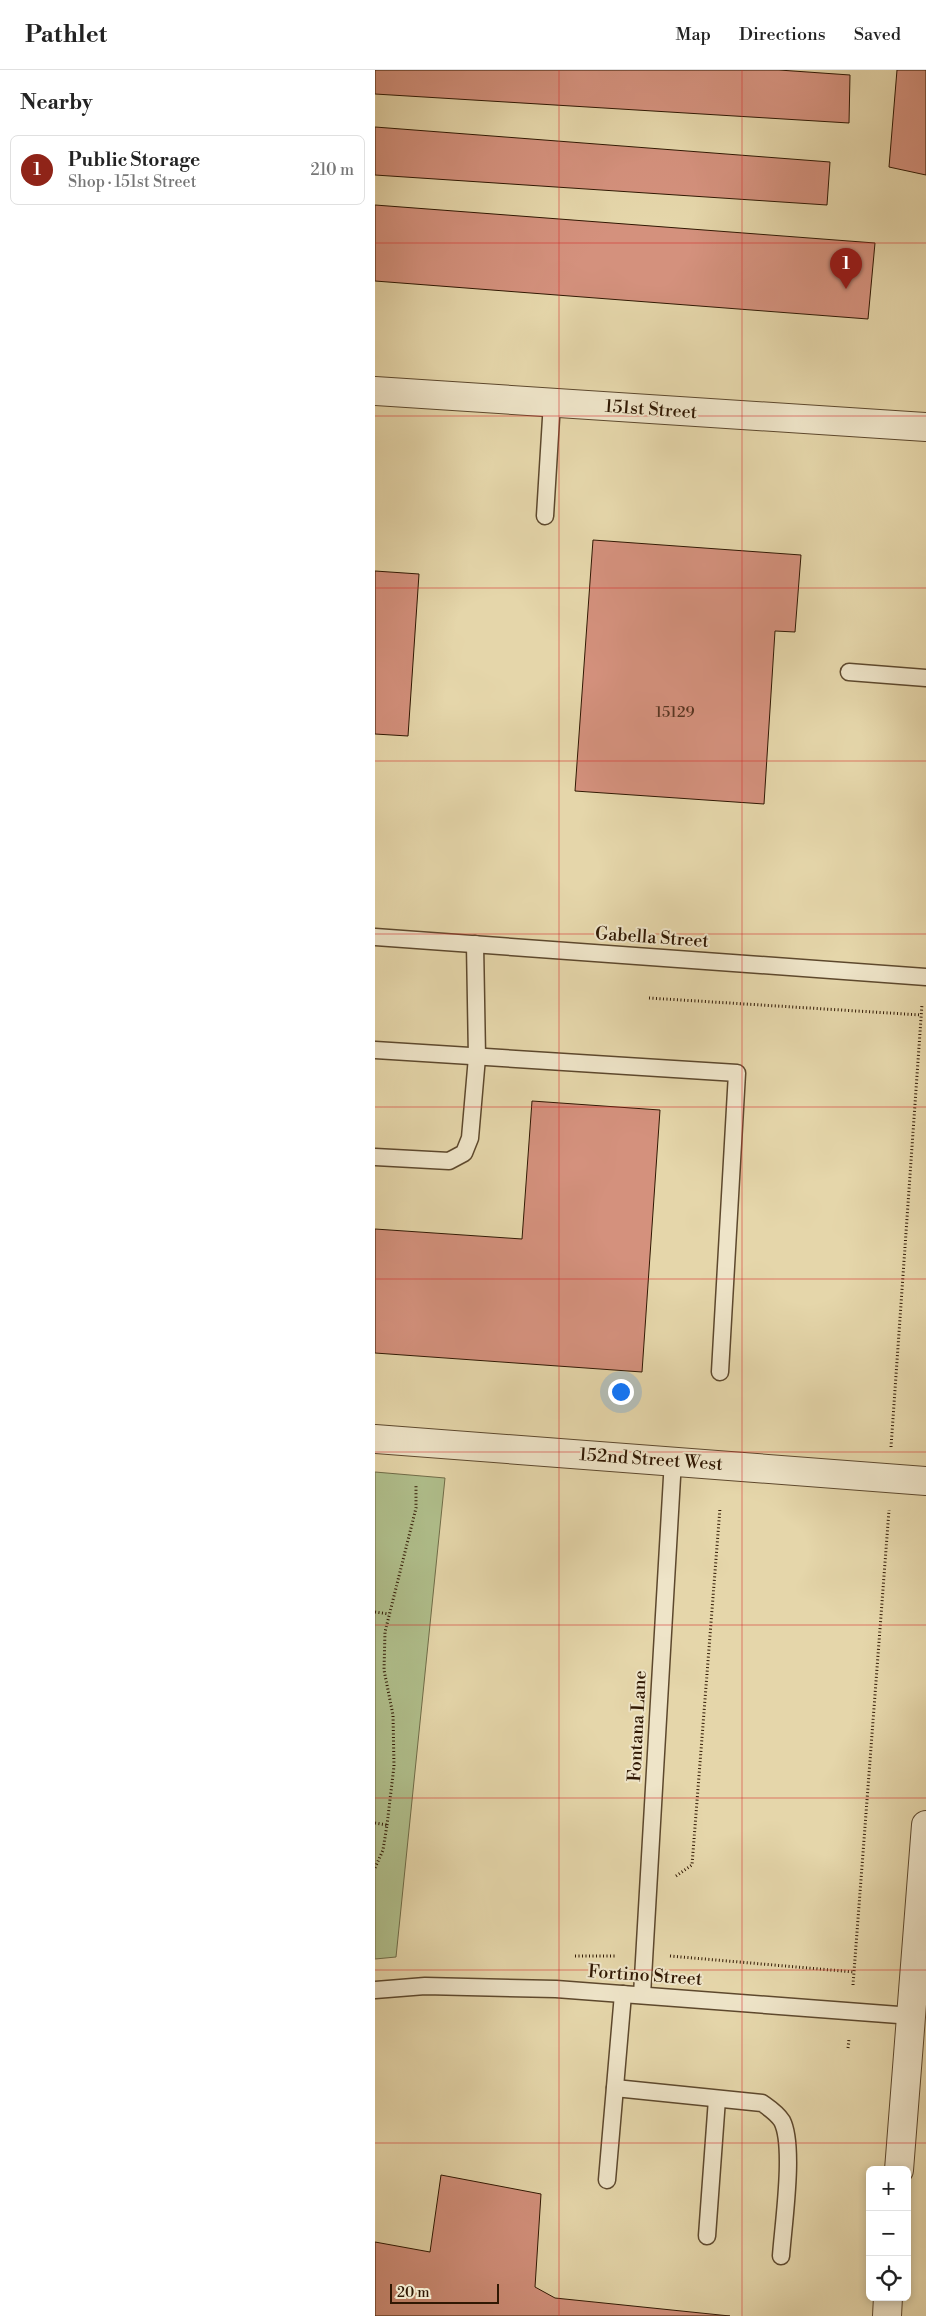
<!DOCTYPE html>
<meta charset="utf-8">
<style>
:root{--surface:#fff;--page:#f2f2f2;--text:#222;--muted:#767676;--line:#e0e0e0;--accent:#8f2418}
body{margin:0;font-family:"Libre Bodoni",serif;background:var(--page);color:var(--text)}
.controls{position:absolute;right:15px;bottom:15px;display:grid;overflow:hidden;border-radius:8px;box-shadow:0 2px 8px #0003}
.controls button{width:45px;height:45px;display:grid;place-items:center;padding:0;border:0;border-bottom:1px solid var(--line);background:var(--surface);color:var(--text);font:25px sans-serif}
.scale{position:absolute;left:15px;bottom:12px;width:109px;box-sizing:border-box;padding-left:5px;border:2px solid #301803;border-top:0;font-size:14px;line-height:18px;white-space:nowrap;color:#301803;-webkit-text-stroke:4px #eee4c8;paint-order:stroke}
.you{position:absolute;left:245px;top:1321px;width:18px;height:18px;margin:-12px;border:4px solid #fff;border-radius:50%;background:#1a73e8;box-shadow:0 0 0 8px #1a73e833}
.badge{display:grid;place-items:center;width:32px;height:32px;border-radius:50%;background:var(--accent);color:#fff;font-size:16px;font-weight:700}
.pin{position:absolute;translate:-50% -41px;filter:drop-shadow(0 1px 2px #0008)}
.pin::after{content:'';position:absolute;top:26px;width:18px;height:15px;background:inherit;clip-path:polygon(0 0,100% 0,50% 100%)}
.list{margin:0;padding:0;list-style:none}
h2{display:flex;justify-content:space-between;align-items:center;height:65px;margin:0;padding:0 20px;font-size:21px}
h2 small{font-size:16px;font-weight:400;color:var(--muted)}
.list li{display:grid;grid-template-columns:32px 1fr auto;gap:15px;align-items:center;box-sizing:border-box;height:70px;margin:0 10px 10px;padding:0 10px;border:1px solid var(--line);border-radius:8px}
.list b{display:block;font-size:19px;white-space:nowrap}
.list p{margin:0;font-size:16px;white-space:nowrap;color:var(--muted)}
.list em{font-size:16px;font-style:normal;color:var(--muted)}
.icon{flex:none;width:28px;height:28px;fill:none;stroke:currentColor;stroke-width:2;stroke-linecap:round;stroke-linejoin:round}
.map{position:relative;flex:none;width:551px;height:2246px;overflow:hidden}
header{display:flex;align-items:center;gap:30px;box-sizing:border-box;height:70px;padding:0 25px;background:var(--surface);border-bottom:1px solid var(--line)}
header strong{font-size:24px}
nav{display:flex;gap:28px;margin-inline-start:auto;font-size:18px}
main{display:flex}
aside{flex:1;background:var(--surface)}
.map>svg:first-child{display:block}
.green{fill:#b0bf8c;stroke:#706c48}
.building{fill:#d4917d;stroke:#301803}
.lines{fill:none;stroke-linecap:round;stroke-linejoin:round}
.lane-casing{stroke:#5d482d;stroke-width:19}
.street-casing{stroke:#5d482d;stroke-width:30}
.path{stroke:#301803;stroke-width:3;stroke-dasharray:1 2.5;stroke-linecap:butt}
.lane{stroke:#eee4c8;stroke-width:16}
.street{stroke:#eee4c8;stroke-width:28}
.grid{fill:none;stroke:#d62828;stroke-width:1;stroke-opacity:0.55}
.labels{text-anchor:middle;stroke-width:4;stroke-linejoin:round;paint-order:stroke}
.number-label{font-size:15px;fill:#593622}
.street-label{font-size:18px;fill:#301803;stroke:#eee4c8}
</style>
<header>
<strong>Pathlet</strong>
<nav><a>Map</a><a>Directions</a><a>Saved</a></nav>
</header>
<main>
<aside>
<h2>Nearby<small></small></h2>
<ul class="list">
<li><span class="badge">1</span><div><b>Public Storage</b><p>Shop · 151st Street</p></div><em>210 m</em></li>
</ul>
</aside>
<div class="map">
<svg width="551" height="2246" viewBox="0 0 551 2246">
<rect width="100%" height="100%" fill="#e5d6aa"/>
<filter id="stains"><feTurbulence type="fractalNoise" baseFrequency=".004" numOctaves="4"/><feColorMatrix values="0 0 0 0 .2 0 0 0 0 .09 0 0 0 0 .02 0 0 0 .5 -.17"/></filter>
<radialGradient id="worn" r=".72"><stop offset=".6" stop-color="#630" stop-opacity="0"/><stop offset="1" stop-color="#630" stop-opacity=".3"/></radialGradient>
<polygon class="green" points="0,1402 70,1408 21,1887 0,1889"/>
<g class="building">
<polygon points="0,0 404,0 475,5 474,53 0,24"/>
<polygon points="522,0 551,0 551,105 514,97"/>
<polygon points="0,57 455,92 452,135 0,105"/>
<polygon points="0,135 500,173 493,249 0,211"/>
<polygon points="218,470 426,485 420,562 400,561 389,734 200,721"/>
<polygon points="0,501 44,504 33,666 0,664"/>
<polygon points="157,1031 285,1040 267,1302 0,1283 0,1159 147,1169"/>
<polygon points="66,2105 166,2124 160,2217 180,2228 355,2246 0,2246 0,2172 55,2182"/>
</g>
<g class="lines">
<g class="lane-casing">
<g id="lane">
<polyline points="170,446 177,332"/>
<polyline points="474,602 551,608"/>
<polyline points="0,867 551,907"/>
<polyline points="0,980 362,1003 345,1302"/>
<polyline points="0,1087 74,1091 89,1083 95,1068 102,987 100,874"/>
<polyline points="0,1920 50,1916 181,1919 537,1946"/>
<polyline points="267,1925 298,1390"/>
<path d="M240 2018 387 2033C394 2038 402 2043 407 2051 420 2076 408 2156 406 2186"/>
<polyline points="232,2110 248,1924"/>
<polyline points="332,2166 342,2029"/>
</g>
</g>
<g class="street-casing">
<g id="street">
<polyline points="0,321 551,357"/>
<polyline points="0,1369 551,1411"/>
<polyline points="524,2100 551,1755"/>
<polyline points="512,2246 513,2227"/>
</g>
</g>
<g class="path">
<polyline points="274,928 546,945"/>
<polyline points="516,1377 547,934"/>
<polyline points="0,1542 14,1544"/>
<polyline points="0,1753 12,1755 8,1780 0,1798"/>
<polyline points="12,1755 19,1696 18,1645 9,1600 10,1562 41,1438 41,1415"/>
<polyline points="301,1806 317,1795 345,1438"/>
<polyline points="200,1886 242,1886"/>
<polyline points="295,1886 479,1902"/>
<polyline points="478,1915 514,1440"/>
<polyline points="473,1978 474,1969"/>
</g>
<use href="#lane" class="lane"/>
<use href="#street" class="street"/>
</g>
<path class="grid" d="M184 0V2246M367 0V2246M0 173H551M0 346H551M0 518H551M0 691H551M0 864H551M0 1037H551M0 1209H551M0 1382H551M0 1555H551M0 1728H551M0 1900H551M0 2073H551"/>
<g class="labels">
<g class="number-label">
<text x="300" y="647">15129</text>
</g>
<g class="street-label">
<text transform="translate(276 339) rotate(4)" y="6">151st Street</text>
<text transform="translate(277 867) rotate(4)" y="6">Gabella Street</text>
<text transform="translate(276 1389) rotate(4)" y="6">152nd Street West</text>
<text transform="translate(262 1656) rotate(-87)" y="6">Fontana Lane</text>
<text transform="translate(270 1905) rotate(4)" y="6">Fortino Street</text>
</g>
</g>
<rect width="100%" height="100%" filter="url(#stains)"/>
<rect width="100%" height="100%" fill="url(#worn)"/>
</svg>
<div class="controls">
<button>+</button>
<button>−</button>
<button><svg class="icon" aria-label="locate" viewBox="0 0 24 24"><circle cx="12" cy="12" r="6"/><path d="M12 2v4M12 18v4M2 12h4M18 12h4"/></svg></button>
</div>
<div class="scale">20 m</div>
<div class="you"></div>
<div class="pin badge" style="left:471px;top:219px">1</div>
</div>
</main>
